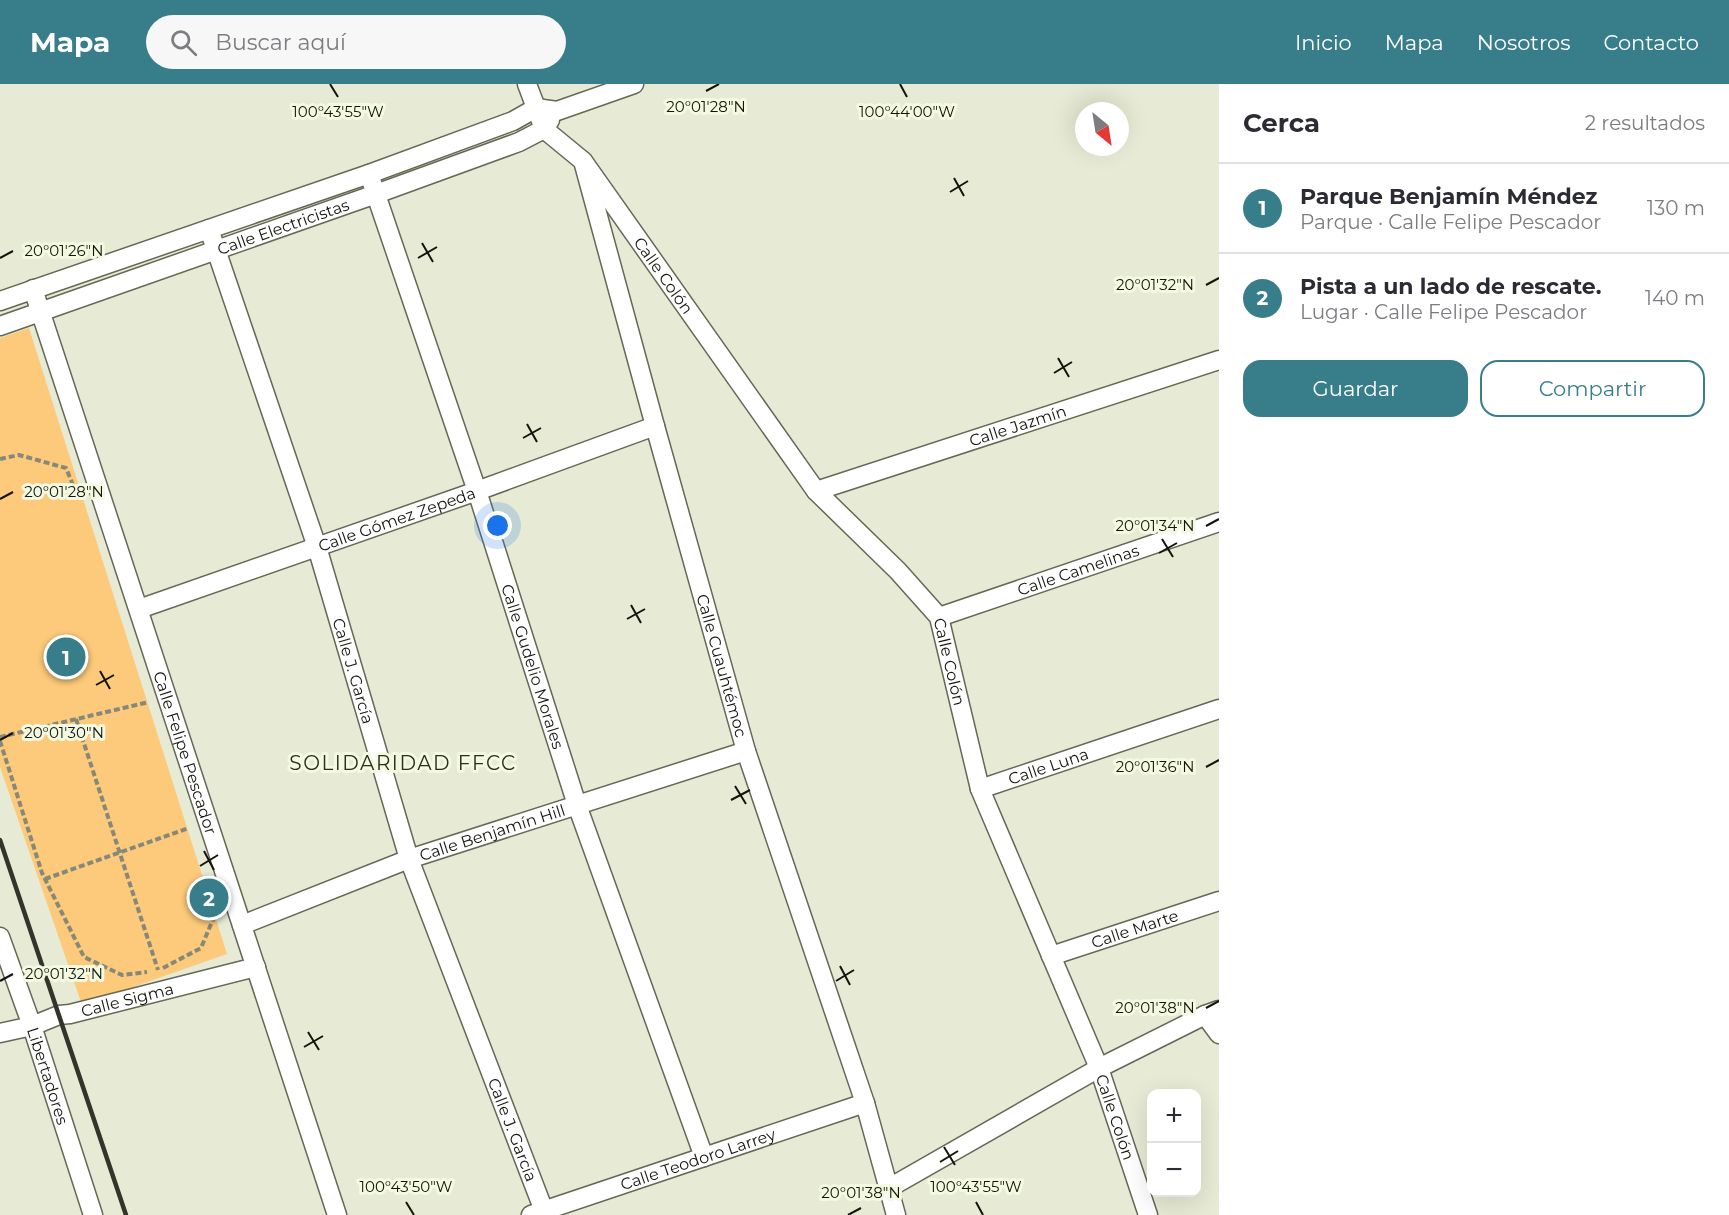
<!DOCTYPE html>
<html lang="es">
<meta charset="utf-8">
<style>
:root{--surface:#fff;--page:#f7f7f7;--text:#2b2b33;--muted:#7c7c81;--line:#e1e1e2;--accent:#387e8a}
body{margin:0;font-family:Montserrat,sans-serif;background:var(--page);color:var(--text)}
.controls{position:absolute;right:18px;bottom:18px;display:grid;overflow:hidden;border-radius:12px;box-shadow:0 6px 24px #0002}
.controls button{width:54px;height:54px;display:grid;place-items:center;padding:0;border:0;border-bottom:2px solid var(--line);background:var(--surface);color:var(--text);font:30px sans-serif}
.compass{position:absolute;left:1075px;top:18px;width:54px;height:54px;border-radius:50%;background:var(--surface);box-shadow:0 6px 24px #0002;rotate:150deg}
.you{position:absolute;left:498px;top:442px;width:21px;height:21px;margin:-15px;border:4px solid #fff;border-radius:50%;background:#1a73e8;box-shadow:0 0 0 9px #1a73e833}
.badge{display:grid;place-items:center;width:39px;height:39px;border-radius:50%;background:var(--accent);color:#fff;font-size:20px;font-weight:700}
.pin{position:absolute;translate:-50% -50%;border:3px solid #fff;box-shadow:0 2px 6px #0006}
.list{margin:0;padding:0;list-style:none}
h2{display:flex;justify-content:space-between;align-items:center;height:78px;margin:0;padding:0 24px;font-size:26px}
h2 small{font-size:20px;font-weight:400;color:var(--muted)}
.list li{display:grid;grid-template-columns:39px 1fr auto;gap:18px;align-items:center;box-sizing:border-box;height:90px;padding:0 24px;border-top:2px solid var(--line)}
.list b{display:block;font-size:22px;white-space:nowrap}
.list p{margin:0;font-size:20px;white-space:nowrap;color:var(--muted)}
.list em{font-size:20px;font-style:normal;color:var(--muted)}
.actions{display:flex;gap:12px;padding:18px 24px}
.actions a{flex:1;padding:14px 0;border:2px solid var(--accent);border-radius:18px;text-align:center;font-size:21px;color:var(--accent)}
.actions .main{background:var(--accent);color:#fff}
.icon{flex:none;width:33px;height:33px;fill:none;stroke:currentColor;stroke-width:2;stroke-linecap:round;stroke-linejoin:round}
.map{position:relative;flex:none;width:1219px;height:1131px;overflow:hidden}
header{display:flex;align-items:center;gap:36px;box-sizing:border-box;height:84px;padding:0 30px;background:var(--accent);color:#fff}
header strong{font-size:28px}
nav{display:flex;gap:33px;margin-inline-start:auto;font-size:21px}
.search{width:420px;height:54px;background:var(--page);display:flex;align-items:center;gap:15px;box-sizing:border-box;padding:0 21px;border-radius:33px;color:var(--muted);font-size:22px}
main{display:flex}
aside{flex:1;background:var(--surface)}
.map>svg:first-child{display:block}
.park{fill:#fcca7a}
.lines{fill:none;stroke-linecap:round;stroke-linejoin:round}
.street-casing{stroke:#646855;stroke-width:21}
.path{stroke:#868979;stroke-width:4;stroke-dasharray:6 3;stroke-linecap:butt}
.street{stroke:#fff;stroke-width:18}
.rail{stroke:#33352b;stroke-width:4.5}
.ticks{fill:none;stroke:#13150d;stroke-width:2}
.labels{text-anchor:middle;stroke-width:6;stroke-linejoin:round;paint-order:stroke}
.street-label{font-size:16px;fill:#13150d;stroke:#f4f9e2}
.quarter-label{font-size:20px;letter-spacing:1.5px;fill:#2c2f1d;stroke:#f4f9e2}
.ticks-label{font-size:15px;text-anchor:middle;fill:#13150d;stroke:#f4f9e2;stroke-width:6;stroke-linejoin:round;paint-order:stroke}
</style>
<header>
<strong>Mapa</strong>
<div class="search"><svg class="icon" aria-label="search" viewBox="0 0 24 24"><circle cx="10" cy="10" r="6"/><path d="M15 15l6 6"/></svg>Buscar aquí</div>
<nav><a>Inicio</a><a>Mapa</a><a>Nosotros</a><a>Contacto</a></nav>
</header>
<main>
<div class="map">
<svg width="1219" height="1131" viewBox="0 0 1219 1131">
<rect width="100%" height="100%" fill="#e7ebd5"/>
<polygon class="park" points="29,244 227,870 82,921 0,683 0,254"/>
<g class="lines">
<g class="street-casing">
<g id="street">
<path id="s1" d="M527 0 544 45 583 77 655 342 746 667 865 1019 896 1131"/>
<path id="s2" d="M583 77 816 407 898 487 939 533 980 705 1099 984 1148 1131"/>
<path id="s3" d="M369 90 477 407 577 721 704 1073"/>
<path id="s4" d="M209 145 317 463 409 775 544 1127"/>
<path id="s5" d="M33 205 337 1131"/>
<polyline points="0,217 369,90 513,37 536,24 557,27 634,0"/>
<path id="s6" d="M0 242 376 110 519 58 544 45 550 36"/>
<path id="s7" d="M816 407 1219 276"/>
<path id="s8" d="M139 525 477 407 655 342"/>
<path id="s9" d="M939 533 1219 438"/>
<path id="s10" d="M980 705 1219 625"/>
<path id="s11" d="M242 841 409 775 746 667"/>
<path id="s12" d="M0 853 32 942 93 1131"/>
<path id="s13" d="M1051 872 1219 817"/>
<polyline points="1205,931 1219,950"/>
<path id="s14" d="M0 949 32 942 59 931 70 930 256 883"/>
<polyline points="889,1104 1099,984 1205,931 1219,926"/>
<path id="s15" d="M531 1131 865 1019"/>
</g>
</g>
<g class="path">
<polyline points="0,375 19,371 66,384 77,411"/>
<polyline points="76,635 158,886"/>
<polyline points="0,653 149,618"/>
<polyline points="0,657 42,789 84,873 122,891 147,888"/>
<polyline points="45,795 189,744"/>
<polyline points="163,884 201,864 216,828"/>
</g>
<use href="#street" class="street"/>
<polyline class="rail" points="0,756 126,1131"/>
</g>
<path class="ticks" d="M330 0 338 13M900 0 907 13M706 7 719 0M954 94 964 112M950 108 968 97M422 159 433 178M0 174 13 167M418 174 437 163M1206 201 1219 194M1058 274 1069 293M1054 289 1072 278M527 340 537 358M523 354 541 344M0 415 13 408M1206 442 1219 435M1162 455 1173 473M1159 469 1177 459M631 521 641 539M627 535 645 525M100 587 110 605M96 601 114 591M0 656 13 649M1206 683 1219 676M735 702 746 720M731 716 750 706M204 767 214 786M200 782 218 771M840 882 850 901M0 897 13 890M836 897 854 886M1206 924 1219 917M308 948 319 966M304 963 323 952M944 1063 955 1081M940 1078 958 1067M406 1118 414 1131M976 1118 983 1131M848 1131 861 1124"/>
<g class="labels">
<g class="street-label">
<text dy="6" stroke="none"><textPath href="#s6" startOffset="300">Calle Electricistas</textPath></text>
<text dy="6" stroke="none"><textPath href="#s2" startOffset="140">Calle Colón</textPath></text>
<text dy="6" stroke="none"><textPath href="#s7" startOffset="212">Calle Jazmín</textPath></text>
<text dy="6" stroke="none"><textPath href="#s8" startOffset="273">Calle Gómez Zepeda</textPath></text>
<text dy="6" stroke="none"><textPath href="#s9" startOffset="147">Calle Camelinas</textPath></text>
<text dy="6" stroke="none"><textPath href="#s2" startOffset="626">Calle Colón</textPath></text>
<text dy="6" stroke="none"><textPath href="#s3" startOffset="519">Calle Gudelio Morales</textPath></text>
<text dy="6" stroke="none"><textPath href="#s1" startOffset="622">Calle Cuauhtémoc</textPath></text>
<text dy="6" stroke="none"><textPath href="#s4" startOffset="465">Calle J. García</textPath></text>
<text dy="6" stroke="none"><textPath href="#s5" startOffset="488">Calle Felipe Pescador</textPath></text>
<text dy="6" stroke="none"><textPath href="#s10" startOffset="72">Calle Luna</textPath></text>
<text dy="6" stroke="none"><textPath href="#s11" startOffset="267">Calle Benjamín Hill</textPath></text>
<text dy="6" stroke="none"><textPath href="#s13" startOffset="88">Calle Marte</textPath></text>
<text dy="6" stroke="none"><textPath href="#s14" startOffset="132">Calle Sigma</textPath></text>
<text dy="6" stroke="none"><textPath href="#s12" startOffset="147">Libertadores</textPath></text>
<text dy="6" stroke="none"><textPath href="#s2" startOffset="1112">Calle Colón</textPath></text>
<text dy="6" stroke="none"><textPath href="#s4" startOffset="951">Calle J. García</textPath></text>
<text dy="6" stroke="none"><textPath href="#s15" startOffset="176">Calle Teodoro Larrey</textPath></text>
</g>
<g class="quarter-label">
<text x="403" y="686">SOLIDARIDAD FFCC</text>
</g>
</g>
<g class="ticks-label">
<text x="706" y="28">20°01'28"N</text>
<text x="338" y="33">100°43'55"W</text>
<text x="907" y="33">100°44'00"W</text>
<text x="64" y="172">20°01'26"N</text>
<text x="1155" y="206">20°01'32"N</text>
<text x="64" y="413">20°01'28"N</text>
<text x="1155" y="447">20°01'34"N</text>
<text x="64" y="654">20°01'30"N</text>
<text x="1155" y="688">20°01'36"N</text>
<text x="64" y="895">20°01'32"N</text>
<text x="1155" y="929">20°01'38"N</text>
<text x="406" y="1108">100°43'50"W</text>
<text x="976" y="1108">100°43'55"W</text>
<text x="861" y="1114">20°01'38"N</text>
</g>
</svg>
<div class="controls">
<button>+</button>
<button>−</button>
</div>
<svg class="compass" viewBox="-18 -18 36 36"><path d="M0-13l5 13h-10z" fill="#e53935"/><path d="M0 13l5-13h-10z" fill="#7c7c81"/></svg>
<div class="you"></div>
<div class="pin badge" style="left:66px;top:573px">1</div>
<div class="pin badge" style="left:209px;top:814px">2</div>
</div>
<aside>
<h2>Cerca<small>2 resultados</small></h2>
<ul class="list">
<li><span class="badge">1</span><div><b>Parque Benjamín Méndez</b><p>Parque · Calle Felipe Pescador</p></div><em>130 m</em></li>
<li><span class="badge">2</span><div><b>Pista a un lado de rescate.</b><p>Lugar · Calle Felipe Pescador</p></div><em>140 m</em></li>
</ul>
<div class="actions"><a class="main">Guardar</a><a>Compartir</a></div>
</aside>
</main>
